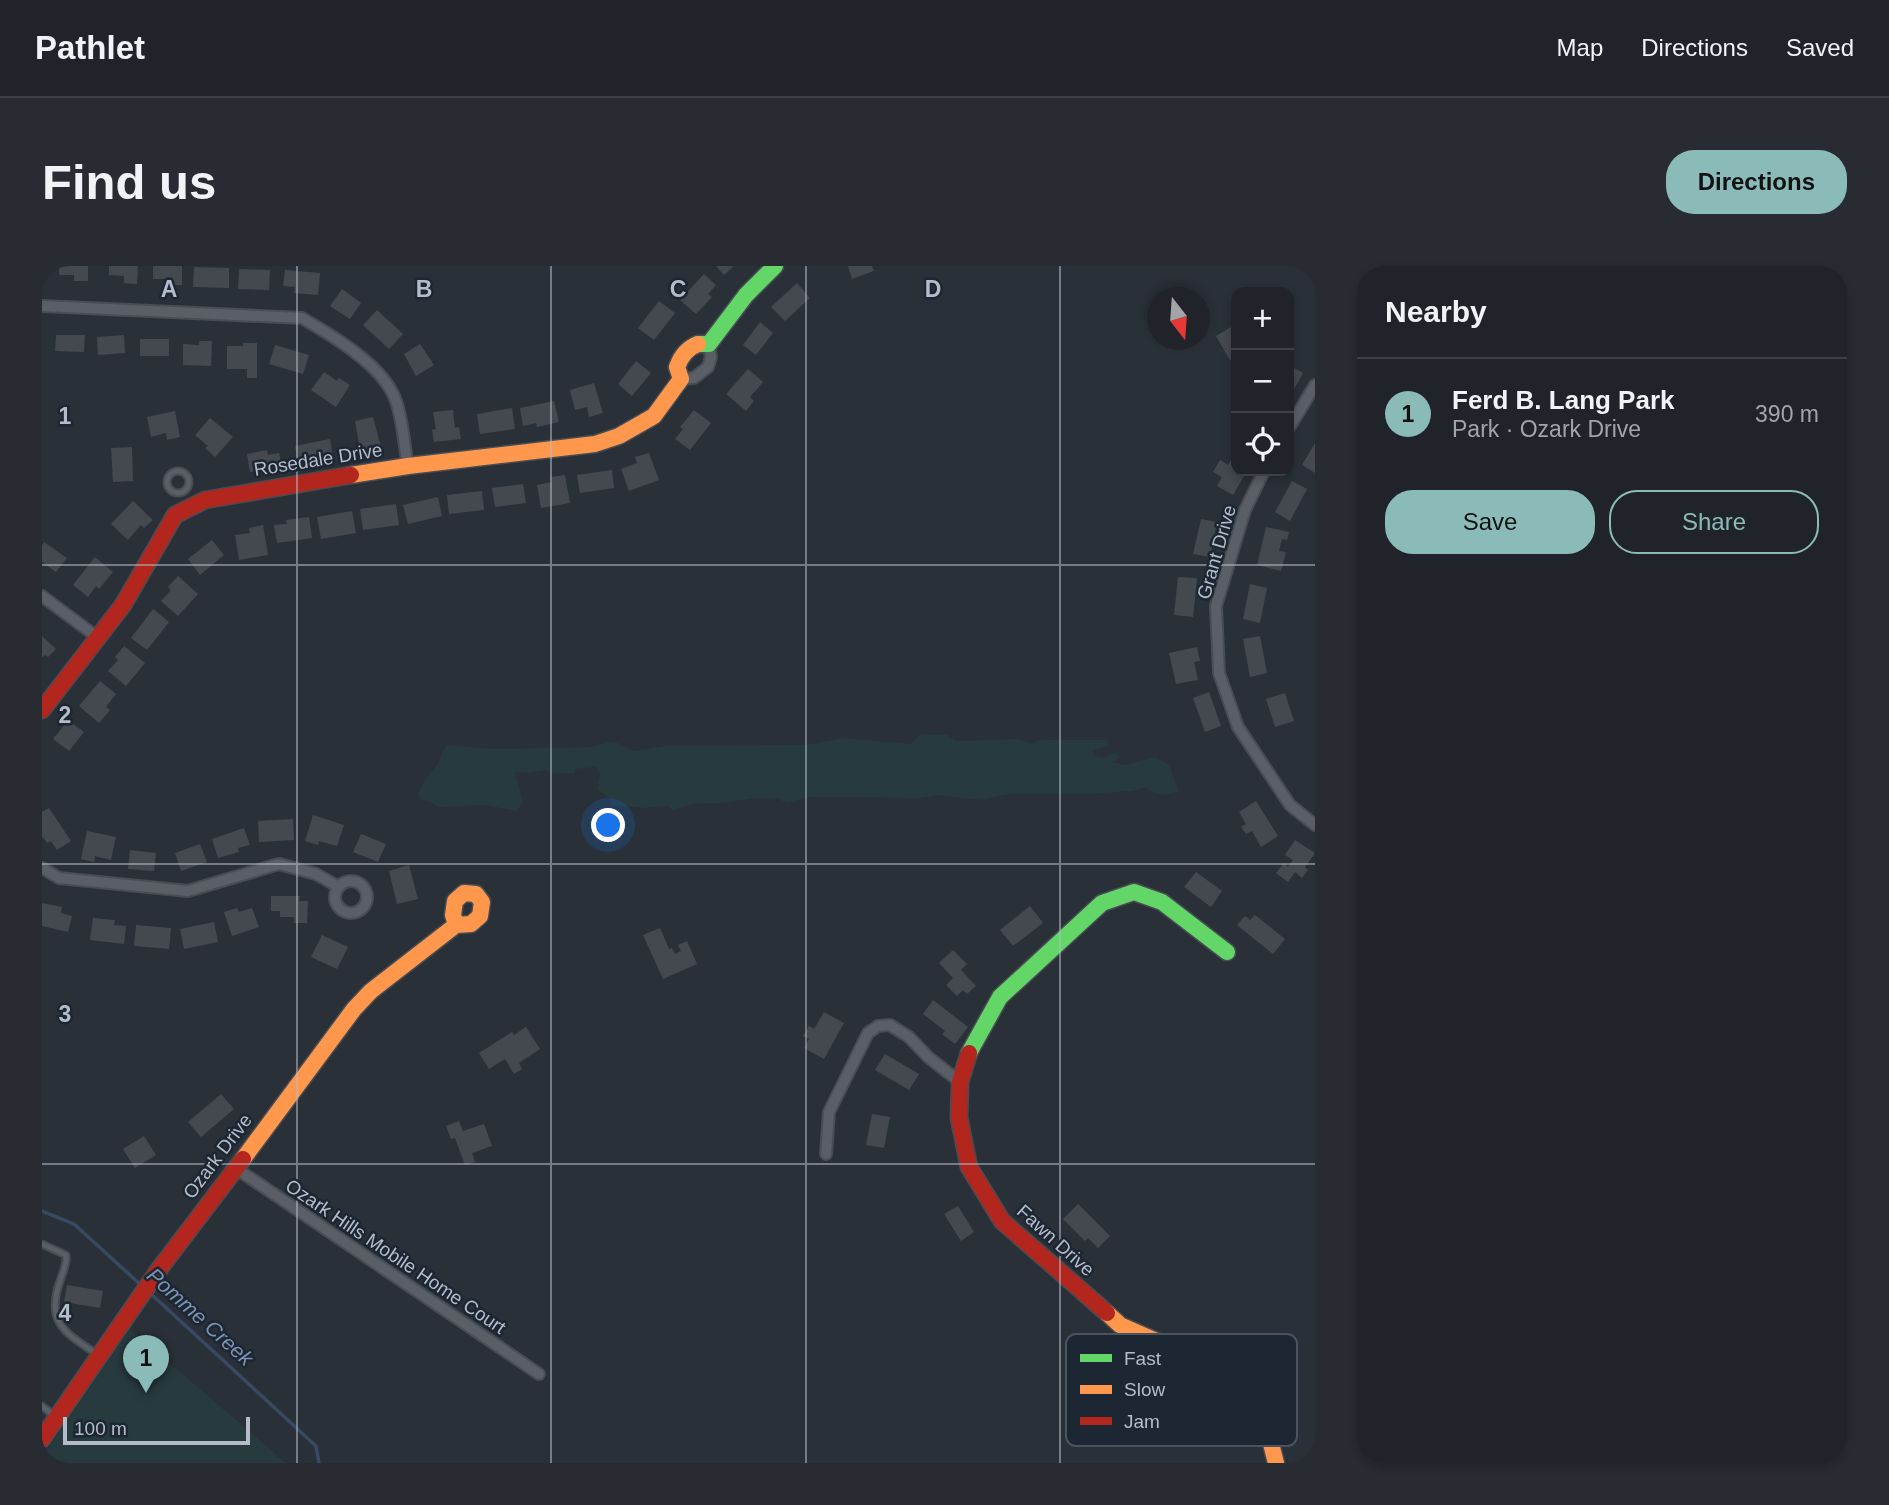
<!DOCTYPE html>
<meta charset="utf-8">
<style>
:root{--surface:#20242a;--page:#282c32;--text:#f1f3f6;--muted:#a2a4a8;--line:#3d4147;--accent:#8bbbb9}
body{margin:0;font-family:Helvetica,sans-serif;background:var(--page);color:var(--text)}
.controls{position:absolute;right:21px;top:21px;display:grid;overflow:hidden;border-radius:14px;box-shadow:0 4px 10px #0003}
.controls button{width:63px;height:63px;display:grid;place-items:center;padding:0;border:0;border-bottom:2px solid var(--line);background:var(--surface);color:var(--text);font:35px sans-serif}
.compass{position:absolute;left:1105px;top:21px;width:63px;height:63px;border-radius:50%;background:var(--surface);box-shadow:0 4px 10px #0003;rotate:163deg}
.scale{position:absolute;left:21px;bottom:18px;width:187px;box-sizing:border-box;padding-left:7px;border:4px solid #b4bcc9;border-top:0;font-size:19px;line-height:24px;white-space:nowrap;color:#b4bcc9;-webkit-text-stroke:5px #1d2633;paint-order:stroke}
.you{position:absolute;left:567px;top:560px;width:24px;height:24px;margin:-18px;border:5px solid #fff;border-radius:50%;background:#1a73e8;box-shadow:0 0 0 10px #1a73e833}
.badge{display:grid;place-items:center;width:46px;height:46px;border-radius:50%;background:var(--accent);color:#111;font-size:23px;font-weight:700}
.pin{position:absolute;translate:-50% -58px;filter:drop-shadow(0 2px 4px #0008)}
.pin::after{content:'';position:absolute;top:37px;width:24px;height:21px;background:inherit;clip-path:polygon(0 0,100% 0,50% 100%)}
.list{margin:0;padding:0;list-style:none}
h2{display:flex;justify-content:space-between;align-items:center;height:91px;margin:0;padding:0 28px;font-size:30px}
h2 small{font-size:23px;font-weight:400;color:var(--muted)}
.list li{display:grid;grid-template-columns:46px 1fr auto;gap:21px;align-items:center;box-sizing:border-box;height:112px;padding:0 28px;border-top:2px solid var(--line)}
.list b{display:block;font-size:26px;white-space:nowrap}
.list p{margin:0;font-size:23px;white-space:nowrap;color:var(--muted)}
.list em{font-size:23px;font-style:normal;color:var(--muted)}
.actions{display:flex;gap:14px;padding:21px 28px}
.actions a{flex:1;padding:16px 0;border:2px solid var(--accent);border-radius:28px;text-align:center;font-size:24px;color:var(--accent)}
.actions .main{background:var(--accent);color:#111}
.icon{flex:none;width:38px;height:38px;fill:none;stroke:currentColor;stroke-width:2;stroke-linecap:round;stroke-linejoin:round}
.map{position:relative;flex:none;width:1273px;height:1197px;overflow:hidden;border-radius:28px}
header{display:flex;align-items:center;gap:42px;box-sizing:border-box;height:98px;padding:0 35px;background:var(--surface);border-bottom:2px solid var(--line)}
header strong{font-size:33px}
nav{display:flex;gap:38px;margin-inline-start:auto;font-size:24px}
.intro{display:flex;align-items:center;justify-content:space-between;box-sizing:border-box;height:168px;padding:0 42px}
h1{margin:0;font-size:49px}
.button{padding:18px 32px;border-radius:28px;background:var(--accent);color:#111;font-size:24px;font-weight:700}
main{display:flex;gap:42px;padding:0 42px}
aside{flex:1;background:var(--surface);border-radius:28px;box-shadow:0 4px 10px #0003}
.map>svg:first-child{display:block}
.green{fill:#273a3e}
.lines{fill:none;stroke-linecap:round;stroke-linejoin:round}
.stream{stroke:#384963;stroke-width:3.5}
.building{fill:#444950}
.lane-casing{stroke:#484c53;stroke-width:9}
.street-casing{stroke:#484c53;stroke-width:14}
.fast-casing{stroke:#484c53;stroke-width:19}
.slow-casing{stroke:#484c53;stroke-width:19}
.jam-casing{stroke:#484c53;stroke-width:19}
.lane{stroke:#5a5e66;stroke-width:5}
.street{stroke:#5a5e66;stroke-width:10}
.fast{stroke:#63d668;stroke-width:16}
.slow{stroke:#ff974d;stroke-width:16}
.jam{stroke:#b3261e;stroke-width:16}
.grid{fill:none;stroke:#b4bcc9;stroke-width:2;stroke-opacity:0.55}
.labels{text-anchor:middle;stroke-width:5;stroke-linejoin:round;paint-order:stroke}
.street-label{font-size:19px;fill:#b4bcc9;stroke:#1d2633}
.water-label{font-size:21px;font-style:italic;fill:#7c92b1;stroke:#1d2633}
.key{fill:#1d2633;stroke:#4a5360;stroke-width:2}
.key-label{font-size:19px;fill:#b4bcc9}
.grid-label{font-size:23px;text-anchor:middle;font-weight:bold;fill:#b4bcc9;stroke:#1d2633;stroke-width:5;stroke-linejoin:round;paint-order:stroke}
</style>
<header>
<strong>Pathlet</strong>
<nav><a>Map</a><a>Directions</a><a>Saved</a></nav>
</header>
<div class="intro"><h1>Find us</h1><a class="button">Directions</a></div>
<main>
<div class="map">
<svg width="1273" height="1197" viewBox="0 0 1273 1197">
<rect width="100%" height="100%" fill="#2a3038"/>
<g class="green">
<path d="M879 468 905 469 914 475 977 473 987 477 1000 474H1065L1067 479 1051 485 1052 490 1061 492 1075 486 1077 492 1070 496 1083 499 1114 491 1127 499 1137 525C1125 530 1114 531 1104 521L1091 525 1047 528H967L937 534 896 529 877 532 766 531 745 537 736 533 714 532 680 537 650 538 631 544 627 540 601 542 570 539 568 532 555 524 558 508 554 501 533 503V507L513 508 503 504 487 507 473 506 481 536 475 545 443 539 396 541 388 535 379 534 376 528 382 515 395 499 404 479 450 483 549 481 572 475 591 485 625 480 764 479 801 472 868 478Z"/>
<polygon points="88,1063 244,1197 0,1197 0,1191"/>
</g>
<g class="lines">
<g class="stream">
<polyline points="0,945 32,958 100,1020"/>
<polyline points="108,1027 274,1180 277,1197"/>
</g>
</g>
<g class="building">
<polygon points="17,0 46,0 46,15 32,15 32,9 17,9"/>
<polygon points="67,0 96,0 95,18 82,17 82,10 67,9"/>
<polygon points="111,0 140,0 140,19 126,19 126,13 111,13"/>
<polygon points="674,0 692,0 682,9"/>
<polygon points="806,0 830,0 832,5 810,13"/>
<polygon points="152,1 187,2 187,22 151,21"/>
<polygon points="197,3 228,4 227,24 196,23"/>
<polygon points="243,4 278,7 276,29 252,27 253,21 241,20"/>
<polygon points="662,8 674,19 666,28 670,31 654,48 638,34"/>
<polygon points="755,17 768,32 743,55 729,41"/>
<polygon points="300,23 319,37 308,53 288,40"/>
<polygon points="617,35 633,47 612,74 596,62"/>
<polygon points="335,44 361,68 347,83 321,59"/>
<polygon points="718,56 731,67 714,89 701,79"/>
<polygon points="1189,61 1194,69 1194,91 1188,94 1174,70"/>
<polygon points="14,69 43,69 42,86 13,85"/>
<polygon points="82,69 83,87 56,89 55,71"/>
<rect x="98" y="73" width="29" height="17"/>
<polygon points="157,75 170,75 169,100 141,99 141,78 157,79"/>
<polygon points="201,77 215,77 215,112 205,112 205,103 185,103 185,80 201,80"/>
<polygon points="378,78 392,99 374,110 362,88"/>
<polygon points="233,79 267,89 261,108 227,98"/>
<polygon points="594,95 609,107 590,130 576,118"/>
<polygon points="1247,99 1261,107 1249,129 1247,127"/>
<polygon points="706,103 721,116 708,131 712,135 704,145 684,128"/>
<polygon points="282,106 295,115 297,112 308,119 294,141 269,124"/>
<polygon points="552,117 561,147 547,151 545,141 533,144 528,124"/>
<polygon points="512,135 517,156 495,161 494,157 481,160 478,142"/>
<polygon points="470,142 473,163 438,168 435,148"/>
<polygon points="411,144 413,162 417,161 419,173 392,176 390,164 394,163 391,146"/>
<polygon points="652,144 669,157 648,184 633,173 641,163 638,161"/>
<polygon points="133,145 138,171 125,174 124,167 109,171 105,151"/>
<polygon points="331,151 340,185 319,189 313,155"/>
<polygon points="168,152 191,171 173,191 163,182 166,180 153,169"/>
<polygon points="288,173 291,191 256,197 253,180"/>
<polygon points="1273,177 1273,207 1260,199"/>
<polygon points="90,181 91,215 71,216 69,182"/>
<polygon points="225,184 226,189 237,187 240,200 208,206 205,188"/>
<polygon points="1194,185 1194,205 1205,205 1191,229 1175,220 1180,211 1171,206 1178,194 1186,199"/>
<polygon points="607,187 617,214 587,225 579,203 595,197 593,191"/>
<polygon points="570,204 572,222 538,227 535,209"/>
<polygon points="523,209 528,237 499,242 495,219 510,216 509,211"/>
<polygon points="1250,215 1265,223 1248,255 1233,246"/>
<polygon points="481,218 484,237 453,241 450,222"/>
<polygon points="440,225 442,244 407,248 405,229"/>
<polygon points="396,231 400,250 366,258 361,239"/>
<polygon points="91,235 111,254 102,262 99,259 86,274 69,258"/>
<polygon points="354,238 357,259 321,264 318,243"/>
<polygon points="310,245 314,267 279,273 275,251"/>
<polygon points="267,251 270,272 235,277 232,259 245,258 244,254"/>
<polygon points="1159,253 1175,256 1168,291 1151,288"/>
<polygon points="221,259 226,289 197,294 193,269 208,267 207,262"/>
<polygon points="1224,261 1247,266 1245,274 1240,273 1237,285 1244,286 1239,305 1215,299"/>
<polygon points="170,274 182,289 158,309 146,293"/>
<polygon points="2,276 25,292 14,306 0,296 0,279"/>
<polygon points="53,291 71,306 57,323 54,320 46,331 31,319"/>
<polygon points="136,310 156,328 136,350 119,335 129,324 126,321"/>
<polygon points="1136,311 1155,312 1151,351 1132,349"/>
<polygon points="1208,318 1225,322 1218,357 1201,353"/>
<polygon points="111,343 127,356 105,384 89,372"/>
<polygon points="0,370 14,383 6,391 3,389 0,392"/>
<polygon points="1218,370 1225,407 1208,411 1201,373"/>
<polygon points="82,380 103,397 84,420 66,405 76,394 73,391"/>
<polygon points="1155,381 1158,395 1152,396 1156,414 1134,418 1127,387"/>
<polygon points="58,415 74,428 64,441 68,444 57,457 37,440"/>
<polygon points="1167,426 1179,460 1163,466 1151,432"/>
<polygon points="1243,427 1252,455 1233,461 1224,433"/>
<polygon points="26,454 42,466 27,485 11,473"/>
<polygon points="1214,535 1236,570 1219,581 1210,565 1204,568 1199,561 1204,558 1197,546"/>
<polygon points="7,542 29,575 15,584 9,575 5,577 0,570 0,546"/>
<polygon points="271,549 302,559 295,580 277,575 276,579 263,575"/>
<polygon points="251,553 252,574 217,576 216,555"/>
<polygon points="202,562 208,579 196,582 197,586 176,592 170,573"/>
<polygon points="45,565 74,571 69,594 53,590 52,596 39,593"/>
<polygon points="319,568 344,578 336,596 311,586"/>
<polygon points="1253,574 1273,587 1263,601 1266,604 1260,612 1253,606 1246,616 1234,607 1242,597 1246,601 1251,594 1243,589"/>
<polygon points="158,578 165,596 139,605 133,587"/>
<polygon points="88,584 114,587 112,605 86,603"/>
<polygon points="367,599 376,633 355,638 347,605"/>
<polygon points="1154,606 1180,625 1169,641 1142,621"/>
<polygon points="229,630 258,630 257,635 266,635 265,657 252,657 252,651 238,651 238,645 229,645"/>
<polygon points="0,637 20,641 19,647 30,650 26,666 0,660"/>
<polygon points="988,640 1001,657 971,680 958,664"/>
<polygon points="195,642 197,646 210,642 217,661 190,670 182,646"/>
<polygon points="1213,649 1243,673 1231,688 1195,659 1203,650 1208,654"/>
<polygon points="51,652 73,654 72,659 84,660 82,678 48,674"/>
<polygon points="172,656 176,676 142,683 138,663"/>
<polygon points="94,659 129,662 127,683 92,680"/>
<polygon points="618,662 627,683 630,682 633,688 639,685 636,679 645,675 655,698 621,713 601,669"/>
<polygon points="280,669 306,681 295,703 269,691"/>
<polygon points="911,684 925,698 919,704 934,720 925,728 921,724 915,730 904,719 911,712 897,697"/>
<polygon points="891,734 926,761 913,778 900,768 903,765 881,748"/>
<polygon points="782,746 802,757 782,793 762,782 767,773 761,770 767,760 772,763"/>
<polygon points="484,761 498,783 477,797 480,803 472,808 463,793 447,803 437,787 470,766 472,769"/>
<polygon points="843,788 877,808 867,824 833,804"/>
<polygon points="179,828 192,843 159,871 146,856"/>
<polygon points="830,848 848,851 842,882 824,879"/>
<polygon points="417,855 421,865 442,858 450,880 430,887 433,896 423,899 413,872 409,873 404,860"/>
<polygon points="102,870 114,889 93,902 81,883"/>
<polygon points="1036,938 1068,970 1056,982 1046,972 1043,975 1021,953"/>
<polygon points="916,940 932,966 919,975 902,948"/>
<polygon points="25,1019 61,1025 58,1042 22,1036"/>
</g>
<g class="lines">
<g class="lane-casing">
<g id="lane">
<circle cx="136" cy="216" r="11"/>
<path d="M0 978 24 989C25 999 21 1005 18 1015 3 1058 24 1067 56 1089"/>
<polyline points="0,1140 14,1151"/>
</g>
</g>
<g class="street-casing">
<g id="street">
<path d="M0 40 260 52C291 70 342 100 354 135 361 155 362 179 366 200"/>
<polyline points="639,113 652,112 666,101 669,91 667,78"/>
<polyline points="1247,162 1273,119"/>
<polyline points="1222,205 1203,244 1174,340 1177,407 1196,461 1248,539 1273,559"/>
<polyline points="0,330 55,371"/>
<polyline points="0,602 17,612 146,625 237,598 274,608 297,621"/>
<circle cx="309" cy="631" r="16"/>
<polyline points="784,888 787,846 826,767 836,760 848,759 867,771 886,791 918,816"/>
<polyline points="192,901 497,1108"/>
</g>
</g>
<g class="fast-casing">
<g id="fast">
<polyline points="656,78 667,78 704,29 733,0"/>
<polyline points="927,787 958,731 1060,637 1092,626 1120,636 1185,686"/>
</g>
</g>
<g class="slow-casing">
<g id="slow">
<path d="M309 209 366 200 553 178 577 170 612 150 639 113 635 101C639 90 645 82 656 78"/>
<polyline points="201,893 312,743 329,725 414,659 429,658 438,650 440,636 434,628 422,627 413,635 411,649 414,659"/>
<polyline points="1065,1047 1078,1059 1162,1096 1218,1134 1234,1197"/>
</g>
</g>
<g class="jam-casing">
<g id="jam">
<polyline points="0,444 81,339 133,249 163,234 309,209"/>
<polyline points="927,787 918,816 917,852 927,901 960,955 1065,1047"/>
<polyline points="0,1173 118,1002 201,893"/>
</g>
</g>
<use href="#lane" class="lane"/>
<use href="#street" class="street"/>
<use href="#fast" class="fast"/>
<use href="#slow" class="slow"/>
<use href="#jam" class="jam"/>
</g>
<path class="grid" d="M255 0V1197M509 0V1197M764 0V1197M1018 0V1197M0 299H1273M0 598H1273M0 898H1273"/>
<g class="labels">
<g class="street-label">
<text transform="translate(276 193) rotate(-9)" y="7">Rosedale Drive</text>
<text transform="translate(1174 286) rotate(-74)" y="7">Grant Drive</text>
<text transform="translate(175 890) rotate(-53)" y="7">Ozark Drive</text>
<text transform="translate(1014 974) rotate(42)" y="7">Fawn Drive</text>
<text transform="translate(354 990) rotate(34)" y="7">Ozark Hills Mobile Home Court</text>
</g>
<g class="water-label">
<text transform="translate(158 1051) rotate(42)" y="7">Pomme Creek</text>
</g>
</g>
<rect x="1024" y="1068" width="231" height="112" rx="10" class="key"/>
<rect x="1038" y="1088" width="32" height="8" fill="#63d668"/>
<rect x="1038" y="1119" width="32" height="9" fill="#ff974d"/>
<rect x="1038" y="1151" width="32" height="8" fill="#b3261e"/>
<g class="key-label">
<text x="1082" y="1099">Fast</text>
<text x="1082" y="1130">Slow</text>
<text x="1082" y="1162">Jam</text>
</g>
<g class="grid-label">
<text x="127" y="31">A</text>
<text x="382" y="31">B</text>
<text x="636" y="31">C</text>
<text x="891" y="31">D</text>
<text x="23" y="158">1</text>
<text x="23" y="457">2</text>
<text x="23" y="756">3</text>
<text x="23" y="1055">4</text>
</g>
</svg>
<div class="controls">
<button>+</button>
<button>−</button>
<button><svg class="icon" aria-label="locate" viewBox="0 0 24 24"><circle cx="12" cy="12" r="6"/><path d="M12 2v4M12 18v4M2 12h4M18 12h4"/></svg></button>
</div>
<svg class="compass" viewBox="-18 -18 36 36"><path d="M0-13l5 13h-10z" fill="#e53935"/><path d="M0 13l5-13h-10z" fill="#a2a4a8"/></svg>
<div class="scale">100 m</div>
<div class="you"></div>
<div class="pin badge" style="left:104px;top:1127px">1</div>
</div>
<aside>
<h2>Nearby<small></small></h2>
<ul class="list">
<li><span class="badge">1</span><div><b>Ferd B. Lang Park</b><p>Park · Ozark Drive</p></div><em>390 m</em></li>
</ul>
<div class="actions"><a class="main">Save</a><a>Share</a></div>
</aside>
</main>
